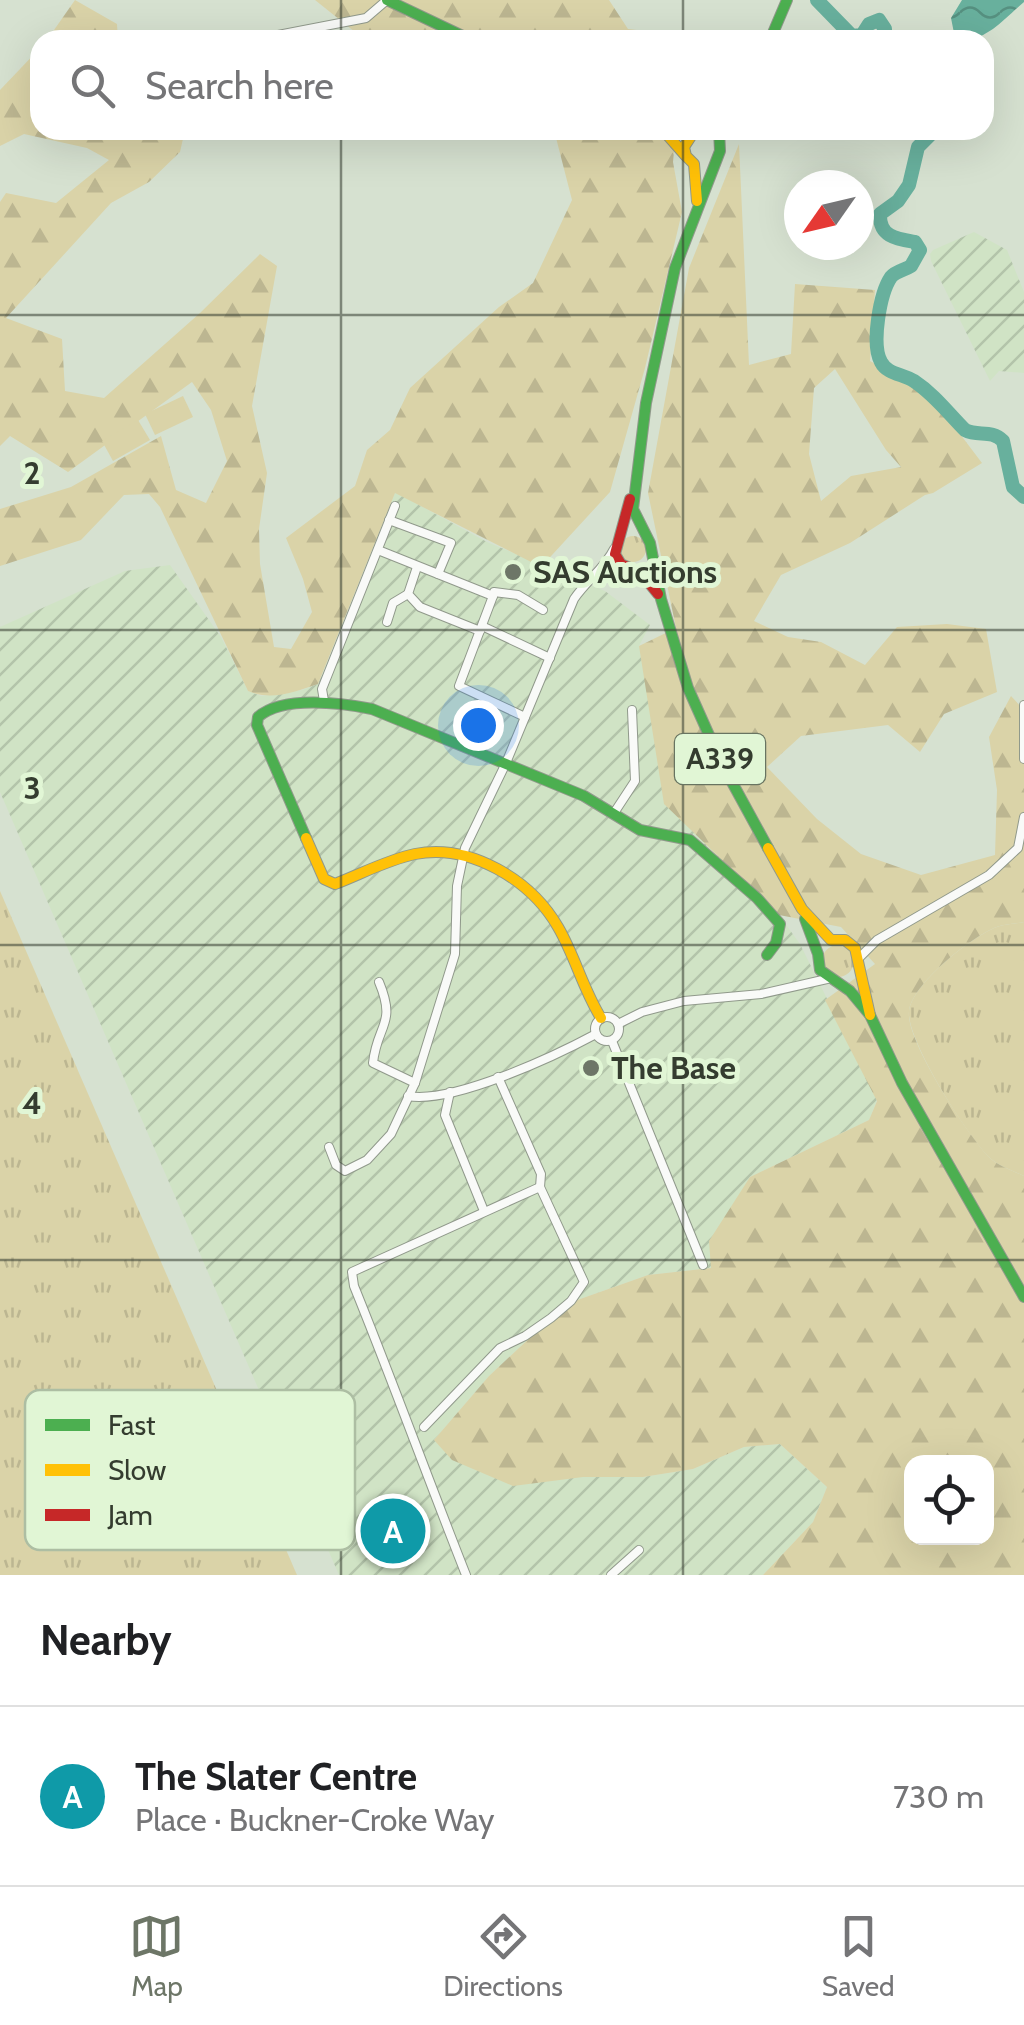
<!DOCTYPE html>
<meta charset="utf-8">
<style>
:root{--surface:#fff;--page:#f2f2f2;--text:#202124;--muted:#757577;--line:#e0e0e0;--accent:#6d7667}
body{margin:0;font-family:Cabin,sans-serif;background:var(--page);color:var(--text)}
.controls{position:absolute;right:30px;bottom:30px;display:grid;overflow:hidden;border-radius:20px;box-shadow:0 10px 40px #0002}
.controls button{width:90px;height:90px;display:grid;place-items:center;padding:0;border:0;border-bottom:2px solid var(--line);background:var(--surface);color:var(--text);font:50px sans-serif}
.compass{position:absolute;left:784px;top:170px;width:90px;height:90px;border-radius:50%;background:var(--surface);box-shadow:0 10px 40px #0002;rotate:236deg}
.you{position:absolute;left:478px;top:725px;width:35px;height:35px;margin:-25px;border:8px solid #fff;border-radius:50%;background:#1a73e8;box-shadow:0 0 0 15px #1a73e833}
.badge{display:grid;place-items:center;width:65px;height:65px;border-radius:50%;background:var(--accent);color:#fff;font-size:32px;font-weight:700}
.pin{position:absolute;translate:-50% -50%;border:5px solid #fff;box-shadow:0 2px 10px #0006}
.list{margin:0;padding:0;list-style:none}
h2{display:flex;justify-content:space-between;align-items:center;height:130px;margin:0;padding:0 40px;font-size:42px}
h2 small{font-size:32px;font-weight:400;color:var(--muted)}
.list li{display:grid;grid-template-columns:65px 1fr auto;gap:30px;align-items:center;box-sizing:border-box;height:180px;padding:0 40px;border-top:2px solid var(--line)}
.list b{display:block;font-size:38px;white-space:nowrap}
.list p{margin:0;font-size:32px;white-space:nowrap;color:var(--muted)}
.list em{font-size:32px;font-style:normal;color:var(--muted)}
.icon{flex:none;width:55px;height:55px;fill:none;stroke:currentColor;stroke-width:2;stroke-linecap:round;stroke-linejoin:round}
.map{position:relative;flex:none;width:1024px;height:1575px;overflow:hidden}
.search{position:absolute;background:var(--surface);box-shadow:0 10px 40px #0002;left:30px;right:30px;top:30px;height:110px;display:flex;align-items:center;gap:25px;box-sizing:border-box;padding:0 35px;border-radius:30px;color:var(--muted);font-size:38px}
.sheet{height:310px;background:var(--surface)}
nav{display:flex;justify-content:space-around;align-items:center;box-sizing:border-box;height:140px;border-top:2px solid var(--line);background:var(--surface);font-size:28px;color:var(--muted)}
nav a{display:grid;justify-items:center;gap:5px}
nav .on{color:var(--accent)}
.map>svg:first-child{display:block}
.industrial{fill:url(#industrial-furrows)}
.grass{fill:url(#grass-tufts)}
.forest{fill:url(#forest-firs);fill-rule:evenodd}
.pitch{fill:#dad3a8}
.water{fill:url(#water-waves)}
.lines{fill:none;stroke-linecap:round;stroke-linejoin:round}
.river{stroke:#68b09d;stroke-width:14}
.street-casing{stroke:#90998b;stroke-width:10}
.fast-casing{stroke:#90998b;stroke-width:12}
.slow-casing{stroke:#90998b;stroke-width:12}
.jam-casing{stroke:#90998b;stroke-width:12}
.street{stroke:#f9faf8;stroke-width:8}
.fast{stroke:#4caf50;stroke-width:10}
.slow{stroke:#ffc107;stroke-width:10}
.jam{stroke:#c62828;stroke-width:10}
.grid{fill:none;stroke:#343c2f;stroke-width:2.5;stroke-opacity:0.55}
.poi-dot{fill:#6d7667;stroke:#e1f6d5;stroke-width:4}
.labels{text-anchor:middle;stroke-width:10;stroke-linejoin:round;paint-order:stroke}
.shield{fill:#e1f6d5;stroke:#687461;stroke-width:2.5}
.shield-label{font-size:30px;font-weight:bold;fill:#343c2f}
.poi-label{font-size:32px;font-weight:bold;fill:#343c2f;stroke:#e1f6d5;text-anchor:start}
.key{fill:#e1f6d5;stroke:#adbea3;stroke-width:2.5}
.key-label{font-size:28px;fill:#343c2f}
.grid-label{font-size:32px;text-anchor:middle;font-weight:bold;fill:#343c2f;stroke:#e1f6d5;stroke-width:10;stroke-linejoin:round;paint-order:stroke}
</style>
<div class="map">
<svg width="1024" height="1575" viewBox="0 0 1024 1575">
<defs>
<pattern id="industrial-furrows" width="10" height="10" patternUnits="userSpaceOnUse" patternTransform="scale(2.5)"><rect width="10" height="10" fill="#d0e3c5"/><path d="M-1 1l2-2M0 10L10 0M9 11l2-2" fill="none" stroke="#b3c4aa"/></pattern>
<pattern id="grass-tufts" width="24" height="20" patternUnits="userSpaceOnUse" patternTransform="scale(2.5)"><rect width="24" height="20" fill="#dad3a8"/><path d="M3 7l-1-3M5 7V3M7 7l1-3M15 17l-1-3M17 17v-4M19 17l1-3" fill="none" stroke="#bcb691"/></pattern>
<pattern id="forest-firs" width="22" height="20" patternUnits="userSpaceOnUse" patternTransform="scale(2.5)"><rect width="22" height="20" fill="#dad3a8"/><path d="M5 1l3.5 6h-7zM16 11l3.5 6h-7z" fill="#bcb691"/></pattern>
<pattern id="water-waves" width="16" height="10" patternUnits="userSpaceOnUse" patternTransform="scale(2.5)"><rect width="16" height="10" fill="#68b09d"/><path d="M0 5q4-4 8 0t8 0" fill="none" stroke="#569080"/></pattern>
</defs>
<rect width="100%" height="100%" fill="#d6e1d0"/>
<g class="industrial">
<polygon points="974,232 1007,250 1024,292 1024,373 999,371 990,381 931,261 930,254 933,250"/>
<polygon points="395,492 487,542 605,591 650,625 639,646 779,915 800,944 877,1100 869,1120 750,1177 711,1268 648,1275 566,1304 489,1376 434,1440 583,1477 643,1477 693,1469 744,1447 780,1444 827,1487 813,1522 763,1575 339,1575 0,792 0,627 125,571 170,565 221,637 248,691 261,696 302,690 318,684 339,637 350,625"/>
</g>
<g class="grass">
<circle cx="633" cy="549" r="13"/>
<polygon points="0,891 297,1575 0,1575"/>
<path d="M1024 922V1176C1014 1171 998 1166 990 1158 968 1137 907 1041 909 1012 911 985 969 939 994 928 1003 924 1015 924 1024 922Z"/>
<circle cx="838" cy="961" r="16"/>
</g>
<g class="forest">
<polygon points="75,0 117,24 118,40 47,40"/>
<polygon points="315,0 609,0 628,29 723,40 365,40"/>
<path d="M40 48V130H185L180 152 149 182 111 203 6 318 62 339 65 391 104 398 200 313 260 254 277 266 252 406 267 473 259 529 260 564 274 647 291 649 312 612 303 579 286 538 355 486 367 450 390 430 410 388 499 307 533 283 572 200 554 130H676L673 162 682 212 645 368 610 492 541 567 395 493 318 684C295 692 271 701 248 691L160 507 149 494 124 495 81 540 0 566V509L71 487 161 436 176 490 206 503 227 461 211 410 192 382 68 472 10 436 0 446V202L6 193 56 203 109 160 87 148 24 134 0 146V90Z"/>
<path d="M739 144 749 365 791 354 795 284 875 290 870 361 929 393 982 463 933 493 925 495 850 543 781 575 754 621 788 637 821 642 865 665 897 627 947 624 986 629 997 692 944 714 920 752 888 725 801 736 767 767 817 819 861 854 921 875 995 855 997 790 989 737 1011 696 1024 710V922C1015 924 1003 924 994 928 969 939 911 985 909 1012 906 1041 969 1137 990 1158 998 1166 1014 1171 1024 1176V1575H763L813 1522 827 1487 780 1444 744 1447 693 1469 643 1477H583L513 1486 452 1460 434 1440 489 1376 566 1304 648 1275 711 1268 709 1241 750 1177 869 1120 877 1101 825 1000 875 964 841 927 779 915 664 804 639 646 676 628 648 493 689 268ZM835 369 886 450 901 467 851 476 821 501 809 454 814 388ZM912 1462H986V1538H912Z"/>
</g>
<g class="pitch">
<polygon points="183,396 193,417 155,435 145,414"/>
<polygon points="138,420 150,440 113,461 102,441"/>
</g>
<path class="water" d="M962 0H1024V2C1002 20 984 45 955 38L951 18Z"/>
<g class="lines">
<g class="river">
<polyline points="817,0 852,36 862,35 869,24 879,20 885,29 884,40"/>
<path d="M935 130 918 147 909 185 898 201 880 214C879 237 897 239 915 242L920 250 911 266C905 270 896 271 891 277 880 293 871 344 881 362 887 374 903 374 914 381 935 395 948 413 965 430 978 437 991 429 1003 441L1013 487 1024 497"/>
</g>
<g class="street-casing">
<g id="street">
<polyline points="252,40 366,18 387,0"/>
<polyline points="389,520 451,543 438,574"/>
<polyline points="378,550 493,596 459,686 525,717"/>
<polyline points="417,567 408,594 420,607 480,631"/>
<polyline points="595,577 625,569"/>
<polyline points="493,596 494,592 518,595 543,610"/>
<polyline points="387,622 393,603 408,594"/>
<polyline points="482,626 550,658"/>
<polyline points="324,701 322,689 395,506"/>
<polyline points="1024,705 1024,759"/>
<polyline points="614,813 635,781 632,710"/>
<polyline points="859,958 877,940 989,875 1018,848 1024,817"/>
<path d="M379 982C397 1025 377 1024 373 1063L415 1083"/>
<circle cx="607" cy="1029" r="12"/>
<polyline points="618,1024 642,1012 684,1001 761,994 827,979"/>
<polyline points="612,1041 703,1265"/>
<polyline points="450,1092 445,1115 484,1211"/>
<path d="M408 1096C453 1104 555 1056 596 1034"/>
<path d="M329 1147 336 1165 345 1171 367 1160 391 1134 415 1083 455 954 457 886 465 848 506 763 574 599C586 581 605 568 614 549"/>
<polyline points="424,1427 500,1348 525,1336 551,1318 571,1301 584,1282 540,1187 541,1174 498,1077"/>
<path d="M466 1575C428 1479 393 1382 354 1286L352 1272 540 1187"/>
<polyline points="611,1575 639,1550"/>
</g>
</g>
<g class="fast-casing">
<g id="fast">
<polyline points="387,0 471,40"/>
<polyline points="770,40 787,0"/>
<polyline points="719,130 720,151 675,268 646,403 633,509 650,543 661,599 688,688 721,762 768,848"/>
<path d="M306 838 257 725 258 717C283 695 342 703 372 709L584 796 640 830 690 840 757 898 780 924 776 943 767 955"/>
<polyline points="805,919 818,954 820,970 850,991 870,1015 902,1083 1024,1297"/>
</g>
</g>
<g class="slow-casing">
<g id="slow">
<polyline points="663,130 685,155"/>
<polyline points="695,130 684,147 686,156 694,164 697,201"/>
<path d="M306 838 324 879 335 884C361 874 387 860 415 854 470 843 531 880 558 927 575 956 583 989 601 1018"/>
<polyline points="768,848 802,909 831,940 845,940 855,948 870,1015"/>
</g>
</g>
<g class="jam-casing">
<polyline id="jam" points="630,499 615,554 621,564 641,573 658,594"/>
</g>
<use href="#street" class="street"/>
<use href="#fast" class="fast"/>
<use href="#slow" class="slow"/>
<use href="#jam" class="jam"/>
</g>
<path class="grid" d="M341 0V40M683 0V40M341 130V1575M683 130V1575M0 315H1024M0 630H1024M0 945H1024M0 1260H1024"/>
<g class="poi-dot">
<circle cx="513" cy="572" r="10"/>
<circle cx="591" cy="1068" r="10"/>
</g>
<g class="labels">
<rect class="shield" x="675" y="734" width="90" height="50" rx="8"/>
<g class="shield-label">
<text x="720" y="769">A339</text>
</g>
<g class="poi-label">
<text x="533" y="583">SAS Auctions</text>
<text x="611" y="1079">The Base</text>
</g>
</g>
<rect x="25" y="1390" width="330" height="160" rx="15" class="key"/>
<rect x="45" y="1419" width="45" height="12" fill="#4caf50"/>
<rect x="45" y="1464" width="45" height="12" fill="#ffc107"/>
<rect x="45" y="1509" width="45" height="12" fill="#c62828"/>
<g class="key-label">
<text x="108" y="1435">Fast</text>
<text x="108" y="1480">Slow</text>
<text x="108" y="1525">Jam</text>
</g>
<g class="grid-label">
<text x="32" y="484">2</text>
<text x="32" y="799">3</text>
<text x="32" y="1114">4</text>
</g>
</svg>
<div class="controls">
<button><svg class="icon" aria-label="locate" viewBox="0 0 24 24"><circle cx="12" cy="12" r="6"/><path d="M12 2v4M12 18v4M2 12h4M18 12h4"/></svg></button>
</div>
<svg class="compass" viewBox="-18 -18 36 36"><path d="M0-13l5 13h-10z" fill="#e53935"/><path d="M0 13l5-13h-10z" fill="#757577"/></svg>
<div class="you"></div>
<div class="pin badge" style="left:393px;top:1531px;background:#0f9aa8">A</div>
<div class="search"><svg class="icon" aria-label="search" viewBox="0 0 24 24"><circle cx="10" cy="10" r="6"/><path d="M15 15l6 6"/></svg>Search here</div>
</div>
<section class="sheet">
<h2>Nearby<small></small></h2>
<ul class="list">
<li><span class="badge" style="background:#0f9aa8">A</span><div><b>The Slater Centre</b><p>Place · Buckner-Croke Way</p></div><em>730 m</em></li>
</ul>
</section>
<nav>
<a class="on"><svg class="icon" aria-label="map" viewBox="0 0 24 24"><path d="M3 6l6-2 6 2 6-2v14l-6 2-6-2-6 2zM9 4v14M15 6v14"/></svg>Map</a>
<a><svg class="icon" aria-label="directions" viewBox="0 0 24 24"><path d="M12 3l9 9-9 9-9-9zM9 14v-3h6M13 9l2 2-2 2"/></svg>Directions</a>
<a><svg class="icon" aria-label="saved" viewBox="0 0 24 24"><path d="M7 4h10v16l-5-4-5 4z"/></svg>Saved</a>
</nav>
